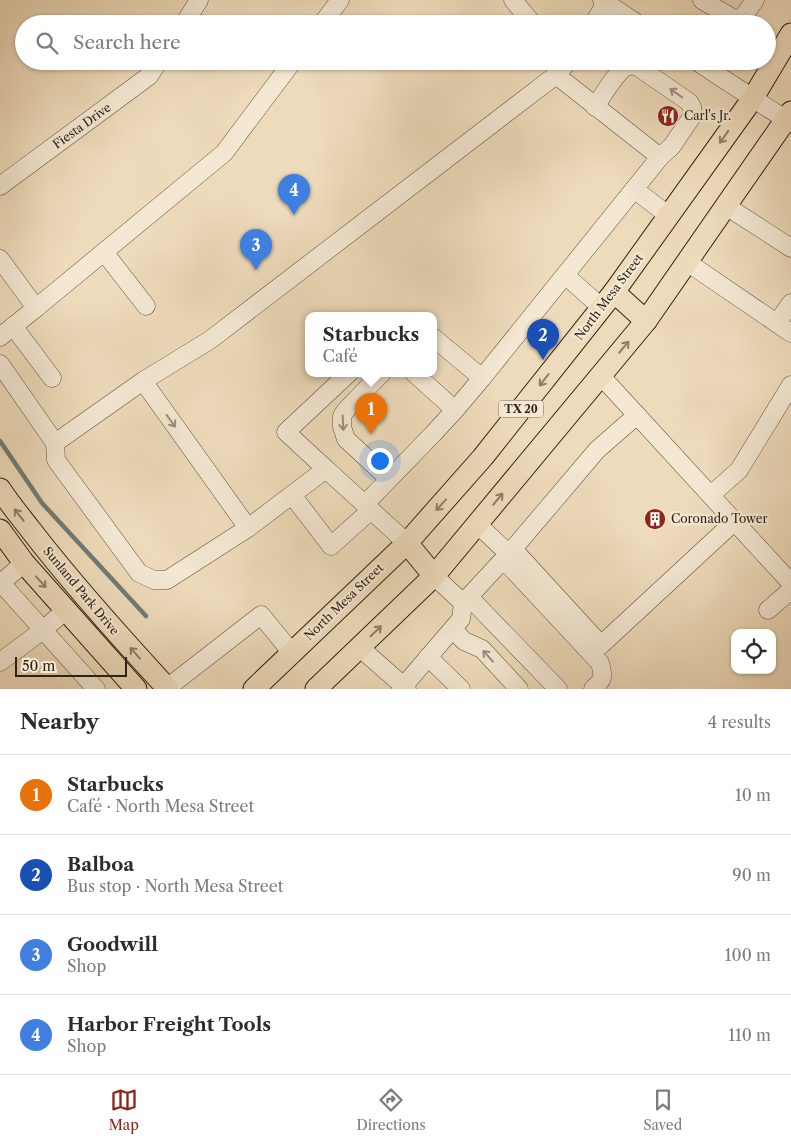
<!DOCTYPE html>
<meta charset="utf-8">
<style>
:root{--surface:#fff;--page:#f2f2f3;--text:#2b2b33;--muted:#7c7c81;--line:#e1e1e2;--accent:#8f2418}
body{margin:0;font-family:"Libre Caslon Text",serif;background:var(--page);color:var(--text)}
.controls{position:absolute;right:15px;bottom:15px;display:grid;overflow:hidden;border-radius:10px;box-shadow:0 1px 4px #0004}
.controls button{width:45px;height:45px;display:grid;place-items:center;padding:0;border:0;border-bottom:1px solid var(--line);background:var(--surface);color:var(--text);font:25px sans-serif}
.scale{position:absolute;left:15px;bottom:12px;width:112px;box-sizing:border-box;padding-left:5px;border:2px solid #2f2315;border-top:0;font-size:14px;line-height:18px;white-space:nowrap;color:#2f2315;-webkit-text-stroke:4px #f4e8d3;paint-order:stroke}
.you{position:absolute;left:379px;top:460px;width:18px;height:18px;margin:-12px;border:4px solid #fff;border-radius:50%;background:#1a73e8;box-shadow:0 0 0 8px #1a73e833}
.badge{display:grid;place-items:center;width:32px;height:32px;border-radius:50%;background:var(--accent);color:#fff;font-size:16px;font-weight:700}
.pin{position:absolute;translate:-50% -41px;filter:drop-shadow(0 1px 2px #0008)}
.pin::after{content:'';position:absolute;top:26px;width:18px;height:15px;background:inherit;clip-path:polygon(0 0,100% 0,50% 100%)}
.popup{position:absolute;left:305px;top:312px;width:132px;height:65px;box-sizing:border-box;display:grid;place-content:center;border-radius:10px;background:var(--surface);filter:drop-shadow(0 1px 4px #0005);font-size:16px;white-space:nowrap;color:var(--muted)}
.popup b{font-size:19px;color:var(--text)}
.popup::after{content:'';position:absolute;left:50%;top:100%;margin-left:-10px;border:10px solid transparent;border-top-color:var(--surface)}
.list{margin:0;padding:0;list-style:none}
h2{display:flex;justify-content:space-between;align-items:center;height:65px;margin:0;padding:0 20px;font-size:21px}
h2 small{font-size:16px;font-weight:400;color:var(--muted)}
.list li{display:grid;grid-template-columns:32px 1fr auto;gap:15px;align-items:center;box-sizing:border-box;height:80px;padding:0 20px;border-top:1px solid var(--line)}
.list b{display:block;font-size:19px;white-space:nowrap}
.list p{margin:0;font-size:16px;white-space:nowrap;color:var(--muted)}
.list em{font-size:16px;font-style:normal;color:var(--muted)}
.icon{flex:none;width:28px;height:28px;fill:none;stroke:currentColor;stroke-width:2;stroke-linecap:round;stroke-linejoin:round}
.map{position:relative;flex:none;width:791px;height:689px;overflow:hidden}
.search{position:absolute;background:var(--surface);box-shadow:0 1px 4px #0004;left:15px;right:15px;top:15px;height:55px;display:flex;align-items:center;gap:12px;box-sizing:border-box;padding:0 18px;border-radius:28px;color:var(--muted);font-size:19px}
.sheet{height:385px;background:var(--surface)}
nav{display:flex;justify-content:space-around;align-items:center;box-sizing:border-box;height:70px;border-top:1px solid var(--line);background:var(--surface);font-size:14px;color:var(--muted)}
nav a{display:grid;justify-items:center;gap:2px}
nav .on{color:var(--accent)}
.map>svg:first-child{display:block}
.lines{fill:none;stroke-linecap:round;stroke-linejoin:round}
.stream{stroke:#707d77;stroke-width:4.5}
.minor-casing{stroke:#5f513e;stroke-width:19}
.major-casing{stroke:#2f2315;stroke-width:23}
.minor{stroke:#f4e8d3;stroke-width:18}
.major{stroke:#eedbbb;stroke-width:21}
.oneway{stroke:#9b8f7e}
.oneway2{stroke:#8e7f68}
.labels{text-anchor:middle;stroke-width:4.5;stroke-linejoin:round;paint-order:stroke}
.shield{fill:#f4e8d3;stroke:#6a5e4e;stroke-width:1}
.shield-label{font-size:11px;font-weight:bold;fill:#2f2315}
.poi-label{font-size:12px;fill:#2f2315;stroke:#f4e8d3;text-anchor:start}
.street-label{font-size:12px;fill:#2f2315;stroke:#f4e8d3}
</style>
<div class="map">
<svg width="791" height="689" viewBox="0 0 791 689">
<rect width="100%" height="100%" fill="#eedbbb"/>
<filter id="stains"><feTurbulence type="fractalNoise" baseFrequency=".004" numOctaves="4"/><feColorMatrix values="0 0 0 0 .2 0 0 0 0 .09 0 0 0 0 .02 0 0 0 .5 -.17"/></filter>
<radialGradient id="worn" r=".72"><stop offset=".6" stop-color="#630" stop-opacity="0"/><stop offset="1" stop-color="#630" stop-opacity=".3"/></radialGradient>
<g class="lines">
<polyline class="stream" points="0,441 42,503 146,616"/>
<g class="minor-casing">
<g id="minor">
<polyline points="513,0 533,24"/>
<polyline points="602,0 638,24"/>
<polyline points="702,0 734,19 742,18 755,0"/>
<polyline points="184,24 199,0"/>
<polyline points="322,24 340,0"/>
<polyline points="593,24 606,3"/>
<polyline points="696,61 791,123"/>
<polyline points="556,75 569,61"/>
<path d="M595 107C602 97 616 72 626 67 630 65 633 65 638 67L689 102 692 107 693 115 672 146 660 157"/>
<polyline points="0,186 149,76 159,61"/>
<polyline points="634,189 669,216"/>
<polyline points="726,206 791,248"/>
<polyline points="104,252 146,306"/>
<polyline points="0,259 36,308 0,337"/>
<polyline points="687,262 791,333"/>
<polyline points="565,275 601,307"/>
<polyline points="36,308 224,153 293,61"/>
<polyline points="777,323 791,303"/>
<polyline points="13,326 52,378"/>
<polyline points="434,338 482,378"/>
<polyline points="0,364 55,443 143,381 210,340 556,75 660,157 482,378 455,410 433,434 365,504"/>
<polyline points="382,373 346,410 342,416 342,427 346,439 389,479"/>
<polyline points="414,373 455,410"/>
<polyline points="601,376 791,583"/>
<polyline points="143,381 248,528"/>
<polyline points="55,443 56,460 139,573 154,580 167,580 248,528 326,469 407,543"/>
<polyline points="326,469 286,432 349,373"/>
<polyline points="292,495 331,546 371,510"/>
<polyline points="711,495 739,470 791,385"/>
<polyline points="477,524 509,554"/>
<polyline points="513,549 601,645 735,521"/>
<path d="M504 560 600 663C604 677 603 680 593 689"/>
<polyline points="24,563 1,583 96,689"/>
<polyline points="434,576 463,603"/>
<polyline points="469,597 558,689"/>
<polyline points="768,610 791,590"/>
<polyline points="453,629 464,641 482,649 519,689"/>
<polyline points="359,647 407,689"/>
<polyline points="428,657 461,689"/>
<polyline points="0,662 43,630 66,610"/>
<polyline points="167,688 261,615 292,653"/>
<polyline points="401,689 461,619 463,603 513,549 597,450 637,415"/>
</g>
</g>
<g class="major-casing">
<g id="major">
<polyline points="614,292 646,321"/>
<path d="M0 489C9 503 20 516 30 529 73 585 120 637 168 689"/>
<polyline points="0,530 24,563 136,689"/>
<polyline points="407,543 434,576"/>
<polyline points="254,689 407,543 483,457 614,292 753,98 791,34"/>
<polyline points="316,689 434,576 646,321 791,112"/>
</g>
</g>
<use href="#minor" class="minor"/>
<use href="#major" class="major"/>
</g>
<defs><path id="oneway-shaft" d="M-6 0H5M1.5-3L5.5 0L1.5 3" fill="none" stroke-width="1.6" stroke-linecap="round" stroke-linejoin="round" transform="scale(1.25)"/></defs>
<g class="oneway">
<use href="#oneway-shaft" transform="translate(676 93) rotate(-145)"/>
<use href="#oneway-shaft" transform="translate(171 421) rotate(54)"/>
<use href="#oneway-shaft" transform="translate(343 423) rotate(88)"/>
<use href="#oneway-shaft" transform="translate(488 656) rotate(-132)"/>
</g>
<g class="oneway2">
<use href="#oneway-shaft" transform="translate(724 137) rotate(125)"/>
<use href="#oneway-shaft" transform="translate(624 347) rotate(-50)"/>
<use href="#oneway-shaft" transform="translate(544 380) rotate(128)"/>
<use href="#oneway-shaft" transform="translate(498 499) rotate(-50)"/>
<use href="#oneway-shaft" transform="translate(441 505) rotate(132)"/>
<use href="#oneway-shaft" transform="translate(19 515) rotate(-128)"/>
<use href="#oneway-shaft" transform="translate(41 582) rotate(48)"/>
<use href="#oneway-shaft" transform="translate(376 631) rotate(-44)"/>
<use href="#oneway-shaft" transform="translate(135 653) rotate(-132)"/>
</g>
<defs>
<g id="restaurant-disc" transform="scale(1.125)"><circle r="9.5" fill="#8f2418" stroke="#f4e8d3"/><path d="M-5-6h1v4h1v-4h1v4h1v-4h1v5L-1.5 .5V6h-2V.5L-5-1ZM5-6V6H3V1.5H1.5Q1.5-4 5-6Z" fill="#fff"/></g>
<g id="building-disc" transform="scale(1.125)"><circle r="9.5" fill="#8f2418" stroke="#f4e8d3"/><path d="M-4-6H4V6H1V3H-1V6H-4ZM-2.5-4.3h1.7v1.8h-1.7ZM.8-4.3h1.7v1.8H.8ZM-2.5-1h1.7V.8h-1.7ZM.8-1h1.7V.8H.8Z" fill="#fff"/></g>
</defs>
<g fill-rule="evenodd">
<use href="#restaurant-disc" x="668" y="116"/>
<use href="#building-disc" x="655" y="519"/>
</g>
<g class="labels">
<rect class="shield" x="498.5" y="400.5" width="45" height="17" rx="4"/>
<g class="shield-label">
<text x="521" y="413">TX 20</text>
</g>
<g class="poi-label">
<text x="684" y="120">Carl's Jr.</text>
<text x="671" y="523">Coronado Tower</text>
</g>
<g class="street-label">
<text transform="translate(82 126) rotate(-36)" y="4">Fiesta Drive</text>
<text transform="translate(609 297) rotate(-53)" y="4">North Mesa Street</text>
<text transform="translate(81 591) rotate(50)" y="4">Sunland Park Drive</text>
<text transform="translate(344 602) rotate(-44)" y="4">North Mesa Street</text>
</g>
</g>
<rect width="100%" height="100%" filter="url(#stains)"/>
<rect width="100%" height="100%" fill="url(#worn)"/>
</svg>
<div class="controls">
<button><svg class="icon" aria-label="locate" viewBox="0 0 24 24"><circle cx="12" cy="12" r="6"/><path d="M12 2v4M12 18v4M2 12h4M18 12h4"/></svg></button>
</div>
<div class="scale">50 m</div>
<div class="you"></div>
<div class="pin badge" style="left:371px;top:434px;background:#e8710a">1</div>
<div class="popup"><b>Starbucks</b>Café</div>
<div class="pin badge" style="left:543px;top:360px;background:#1a4fb4">2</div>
<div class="pin badge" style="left:256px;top:270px;background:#3f7fe0">3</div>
<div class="pin badge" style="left:294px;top:215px;background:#3f7fe0">4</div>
<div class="search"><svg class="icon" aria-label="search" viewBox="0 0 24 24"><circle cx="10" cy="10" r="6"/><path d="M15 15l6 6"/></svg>Search here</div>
</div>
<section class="sheet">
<h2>Nearby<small>4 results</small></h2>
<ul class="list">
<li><span class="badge" style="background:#e8710a">1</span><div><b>Starbucks</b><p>Café · North Mesa Street</p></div><em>10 m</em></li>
<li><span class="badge" style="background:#1a4fb4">2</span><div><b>Balboa</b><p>Bus stop · North Mesa Street</p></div><em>90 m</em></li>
<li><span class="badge" style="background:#3f7fe0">3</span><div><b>Goodwill</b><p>Shop</p></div><em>100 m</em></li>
<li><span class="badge" style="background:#3f7fe0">4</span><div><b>Harbor Freight Tools</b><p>Shop</p></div><em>110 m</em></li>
</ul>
</section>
<nav>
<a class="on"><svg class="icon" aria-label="map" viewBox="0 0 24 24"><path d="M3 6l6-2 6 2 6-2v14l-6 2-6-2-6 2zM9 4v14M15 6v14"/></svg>Map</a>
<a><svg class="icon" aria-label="directions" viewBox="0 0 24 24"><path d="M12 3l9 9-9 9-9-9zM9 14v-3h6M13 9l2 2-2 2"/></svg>Directions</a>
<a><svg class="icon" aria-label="saved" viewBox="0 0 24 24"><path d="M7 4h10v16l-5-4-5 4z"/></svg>Saved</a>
</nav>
